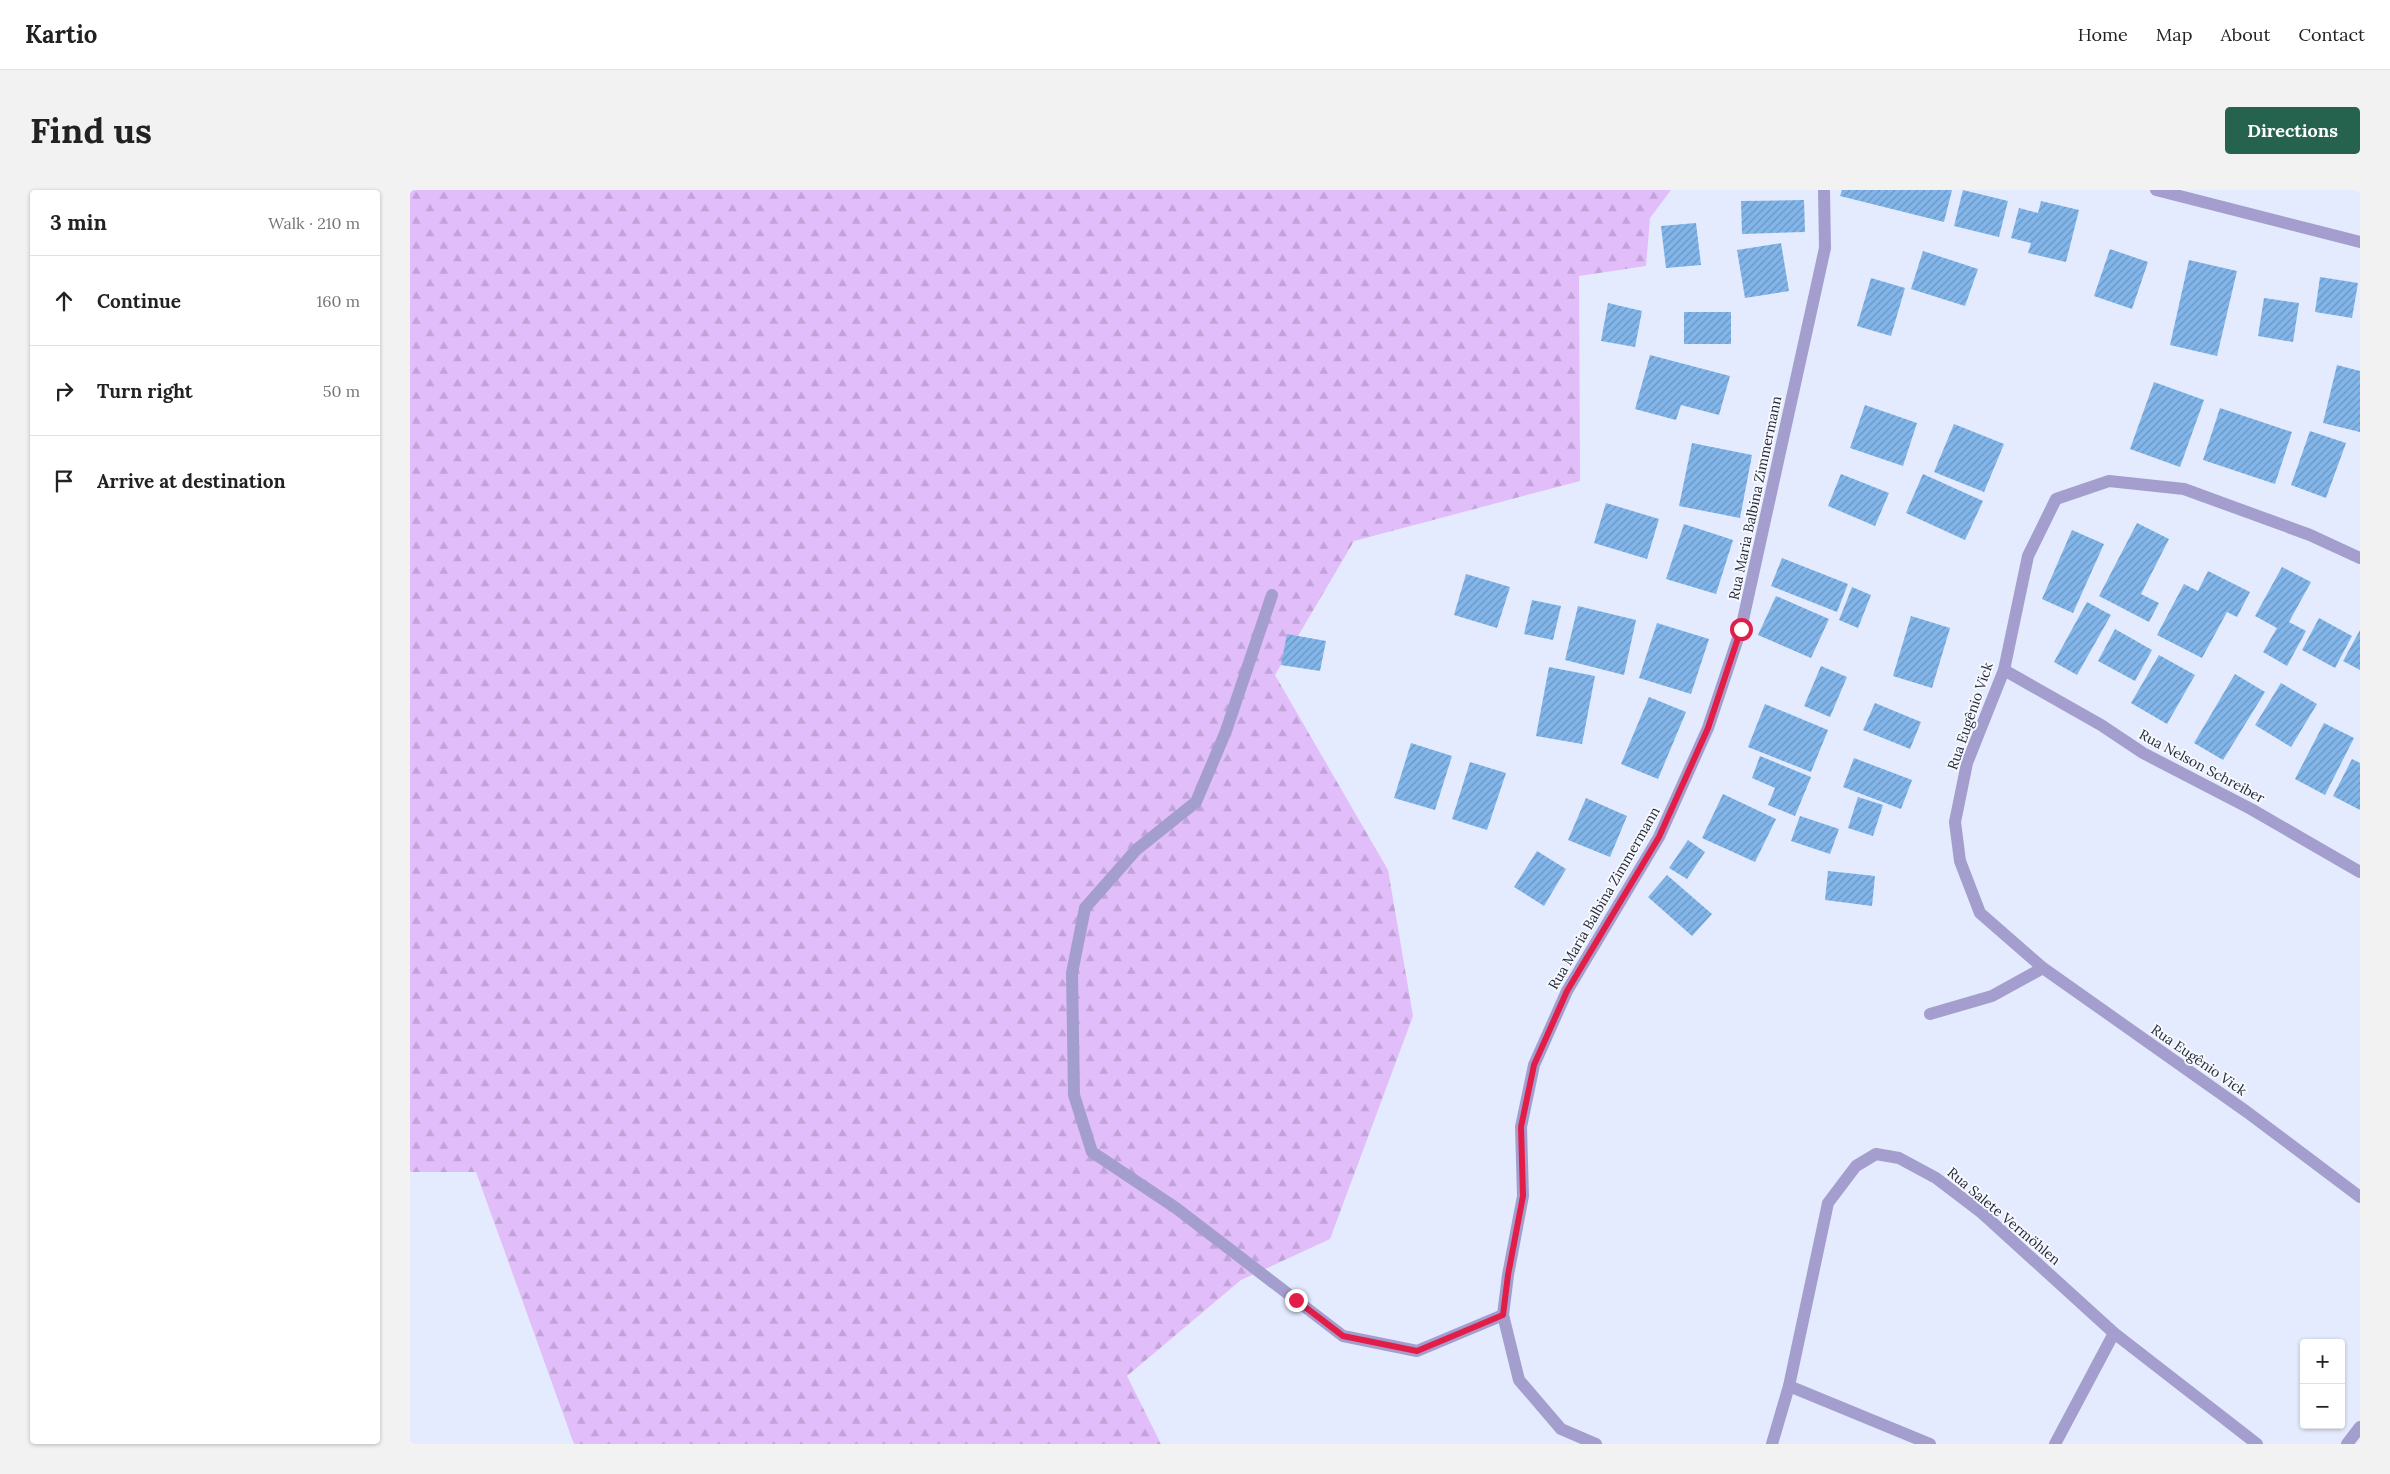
<!DOCTYPE html>
<meta charset="utf-8">
<style>
:root{--surface:#fff;--page:#f2f2f2;--text:#222;--muted:#767676;--line:#e0e0e0;--accent:#26634e}
body{margin:0;font-family:Lora,serif;background:var(--page);color:var(--text)}
.controls{position:absolute;right:15px;bottom:15px;display:grid;overflow:hidden;border-radius:5px;box-shadow:0 1px 4px #0004}
.controls button{width:45px;height:45px;display:grid;place-items:center;padding:0;border:0;border-bottom:1px solid var(--line);background:var(--surface);color:var(--text);font:25px sans-serif}
.stop{position:absolute;width:15px;height:15px;margin:-11px;border:4px solid #e11d48;border-radius:50%;background:#fff}
.stop.end{background:#e11d48;border-color:#fff;box-shadow:0 1px 5px #0008}
.list{margin:0;padding:0;list-style:none}
h2{display:flex;justify-content:space-between;align-items:center;height:65px;margin:0;padding:0 20px;font-size:21px}
h2 small{font-size:16px;font-weight:400;color:var(--muted)}
.list li{display:grid;grid-template-columns:32px 1fr auto;gap:15px;align-items:center;box-sizing:border-box;height:90px;padding:0 20px;border-top:1px solid var(--line)}
.list b{display:block;font-size:19px;white-space:nowrap}
.list em{font-size:16px;font-style:normal;color:var(--muted)}
.icon{flex:none;width:28px;height:28px;fill:none;stroke:currentColor;stroke-width:2;stroke-linecap:round;stroke-linejoin:round}
.map{position:relative;flex:none;width:1950px;height:1254px;overflow:hidden;border-radius:5px}
header{display:flex;align-items:center;gap:30px;box-sizing:border-box;height:70px;padding:0 25px;background:var(--surface);border-bottom:1px solid var(--line)}
header strong{font-size:24px}
nav{display:flex;gap:28px;margin-inline-start:auto;font-size:18px}
.intro{display:flex;align-items:center;justify-content:space-between;box-sizing:border-box;height:120px;padding:0 30px}
h1{margin:0;font-size:35px}
.button{padding:12px 22px;border-radius:5px;background:var(--accent);color:#fff;font-size:18px;font-weight:700}
main{display:flex;gap:30px;padding:0 30px}
aside{flex:1;background:var(--surface);border-radius:5px;box-shadow:0 1px 4px #0004}
.map>svg:first-child{display:block}
.forest{fill:url(#forest-firs)}
.building{fill:url(#building-hatch)}
.lines{fill:none;stroke-linecap:round;stroke-linejoin:round}
.lane{stroke:#a49ece;stroke-width:12}
.street{stroke:#a49ece;stroke-width:12}
.route{stroke:#e11d48;stroke-width:6}
.labels{text-anchor:middle;stroke-width:4;stroke-linejoin:round;paint-order:stroke}
.street-label{font-size:14px;fill:#272b37;stroke:#f6f8ff}
</style>
<header>
<strong>Kartio</strong>
<nav><a>Home</a><a>Map</a><a>About</a><a>Contact</a></nav>
</header>
<div class="intro"><h1>Find us</h1><a class="button">Directions</a></div>
<main>
<aside>
<h2>3 min<small>Walk · 210 m</small></h2>
<ul class="list">
<li><svg class="icon" aria-label="ahead" viewBox="0 0 24 24"><path d="M12 20V5M6 11l6-6 6 6"/></svg><div><b>Continue</b></div><em>160 m</em></li>
<li><svg class="icon" aria-label="right" viewBox="0 0 24 24"><path d="M7 20v-9h11M14 6l5 5-5 5"/></svg><div><b>Turn right</b></div><em>50 m</em></li>
<li><svg class="icon" aria-label="arrive" viewBox="0 0 24 24"><path d="M6 21V4h12l-3 4 3 4H6"/></svg><div><b>Arrive at destination</b></div></li>
</ul>
</aside>
<div class="map">
<svg width="1950" height="1254" viewBox="0 0 1950 1254">
<defs>
<pattern id="forest-firs" width="22" height="20" patternUnits="userSpaceOnUse" patternTransform="scale(1.25)"><rect width="22" height="20" fill="#e1bdfa"/><path d="M5 1l3.5 6h-7zM16 11l3.5 6h-7z" fill="#c1a3d7"/></pattern>
<pattern id="building-hatch" width="6" height="6" patternUnits="userSpaceOnUse" patternTransform="scale(1.25)"><rect width="6" height="6" fill="#82b6ea"/><path d="M-1 1l2-2M0 6l6-6M5 7l2-2" fill="none" stroke="#6a94be"/></pattern>
</defs>
<rect width="100%" height="100%" fill="#e4ebfe"/>
<polygon class="forest" points="0,0 1261,0 1240,28 1236,76 1169,86 1170,291 944,351 865,485 978,680 1003,826 920,1049 831,1090 717,1186 751,1254 164,1254 66,982 0,982"/>
<g class="building">
<polygon points="1432,0 1542,0 1534,32 1430,6"/>
<polygon points="1553,0 1598,11 1589,47 1544,36"/>
<polygon points="1394,10 1395,42 1332,44 1331,11"/>
<polygon points="1631,11 1669,20 1656,72 1618,63 1621,53 1601,48 1609,18 1628,23"/>
<polygon points="1286,33 1291,75 1256,78 1251,36"/>
<polygon points="1371,53 1379,101 1335,108 1327,60"/>
<polygon points="1700,59 1738,72 1722,119 1684,106"/>
<polygon points="1513,61 1568,79 1555,116 1501,99"/>
<polygon points="1779,70 1827,81 1807,166 1760,155"/>
<polygon points="1910,87 1948,93 1942,128 1905,122"/>
<polygon points="1461,88 1495,98 1481,146 1447,136"/>
<polygon points="1854,108 1889,113 1883,152 1848,146"/>
<polygon points="1198,113 1232,121 1225,157 1191,151"/>
<rect x="1274" y="122" width="47" height="32"/>
<polygon points="1240,165 1320,186 1309,225 1271,215 1266,230 1225,219"/>
<polygon points="1927,175 1950,181 1950,242 1913,233"/>
<polygon points="1744,192 1794,210 1770,277 1720,259"/>
<polygon points="1455,215 1507,233 1493,276 1440,258"/>
<polygon points="1810,218 1882,242 1865,294 1793,270"/>
<polygon points="1544,234 1594,254 1574,302 1524,282"/>
<polygon points="1900,241 1936,253 1916,308 1881,295"/>
<polygon points="1282,253 1342,265 1330,328 1269,316"/>
<polygon points="1431,284 1479,303 1465,336 1418,316"/>
<polygon points="1513,284 1573,311 1555,350 1496,323"/>
<polygon points="1196,313 1249,329 1237,369 1184,353"/>
<polygon points="1727,333 1759,349 1731,404 1749,413 1739,432 1689,406"/>
<polygon points="1274,334 1323,350 1306,404 1256,389"/>
<polygon points="1662,340 1694,354 1663,423 1632,409"/>
<polygon points="1372,368 1438,394 1427,422 1361,396"/>
<polygon points="1872,377 1901,392 1879,432 1896,441 1877,476 1853,462 1867,438 1845,426"/>
<polygon points="1798,381 1840,402 1827,427 1817,422 1792,468 1747,445 1774,394 1788,401"/>
<polygon points="1056,384 1100,397 1087,438 1044,425"/>
<polygon points="1442,397 1461,405 1448,438 1429,430"/>
<polygon points="1366,406 1419,429 1401,468 1348,445"/>
<polygon points="1122,410 1151,416 1143,450 1114,444"/>
<polygon points="1677,412 1701,425 1667,485 1644,472"/>
<polygon points="1168,416 1226,430 1214,485 1155,470"/>
<polygon points="1501,426 1540,438 1522,498 1483,486"/>
<polygon points="1909,428 1942,446 1925,478 1892,460"/>
<polygon points="1247,433 1299,449 1281,504 1229,488"/>
<polygon points="1705,439 1742,460 1725,491 1688,471"/>
<polygon points="1950,440 1950,480 1933,471"/>
<polygon points="877,444 916,451 910,481 871,475"/>
<polygon points="1749,465 1785,485 1757,534 1721,513"/>
<polygon points="1411,476 1437,487 1420,527 1394,516"/>
<polygon points="1139,477 1185,486 1172,554 1126,546"/>
<polygon points="1825,484 1855,502 1813,570 1784,553"/>
<polygon points="1871,493 1907,514 1881,557 1845,535"/>
<polygon points="1239,507 1276,522 1248,589 1211,574"/>
<polygon points="1465,513 1511,532 1500,559 1453,540"/>
<polygon points="1355,514 1418,540 1401,582 1338,557"/>
<polygon points="1914,533 1944,548 1915,605 1885,589"/>
<polygon points="1001,553 1042,566 1025,620 984,608"/>
<polygon points="1350,566 1401,587 1385,626 1358,615 1365,598 1342,588"/>
<polygon points="1444,568 1502,590 1491,619 1433,597"/>
<polygon points="1942,569 1950,573 1950,620 1923,606"/>
<polygon points="1060,572 1096,583 1077,640 1042,629"/>
<polygon points="1313,604 1366,629 1345,672 1292,648"/>
<polygon points="1448,607 1473,615 1463,646 1438,638"/>
<polygon points="1176,608 1217,626 1200,667 1158,650"/>
<polygon points="1390,626 1429,639 1420,664 1381,651"/>
<polygon points="1278,650 1295,662 1277,689 1259,678"/>
<polygon points="1127,661 1156,679 1134,716 1104,697"/>
<polygon points="1418,681 1465,686 1462,716 1415,710"/>
<polygon points="1257,685 1302,724 1282,746 1238,707"/>
</g>
<g class="lines">
<g class="lane">
<polyline points="862,405 816,541 786,612 726,660 675,718 662,783 664,905 682,962 766,1018 933,1146 1007,1161 1093,1125"/>
<polyline points="1520,824 1582,806 1633,778"/>
</g>
<g class="street">
<polyline points="1746,0 1950,52"/>
<polyline points="1950,368 1900,345 1774,299 1699,291 1646,309 1618,366 1594,480 1557,573 1545,632 1550,671 1570,723 1633,778 1837,922 1950,1007"/>
<polyline points="1594,480 1691,535 1733,563 1841,619 1950,682"/>
<polyline points="1379,1196 1520,1254"/>
<polyline points="1186,1254 1151,1239 1109,1190 1093,1125 1098,1085 1113,1006 1111,937 1124,875 1157,801 1249,647 1298,538 1331,439 1415,58 1414,0"/>
<polyline points="1362,1254 1379,1196 1418,1013 1446,976 1466,964 1489,968 1526,988 1572,1023 1704,1143 1847,1254"/>
<polyline points="1645,1254 1704,1143"/>
<polyline points="1937,1254 1950,1237"/>
</g>
</g>
<g class="lines">
<polyline class="route" points="886,1110 933,1146 1007,1161 1093,1125 1098,1085 1113,1006 1111,937 1124,875 1157,801 1249,647 1298,538 1331,439"/>
</g>
<g class="labels">
<g class="street-label">
<text transform="translate(1345 308) rotate(-78)" y="5">Rua Maria Balbina Zimmermann</text>
<text transform="translate(1560 526) rotate(-71)" y="5">Rua Eugênio Vick</text>
<text transform="translate(1792 576) rotate(28)" y="5">Rua Nelson Schreiber</text>
<text transform="translate(1194 708) rotate(-60)" y="5">Rua Maria Balbina Zimmermann</text>
<text transform="translate(1789 870) rotate(35)" y="5">Rua Eugênio Vick</text>
<text transform="translate(1594 1026) rotate(40)" y="5">Rua Salete Vermöhlen</text>
</g>
</g>
</svg>
<div class="controls">
<button>+</button>
<button>−</button>
</div>
<div class="stop" style="left:1331px;top:439px"></div>
<div class="stop end" style="left:886px;top:1110px"></div>
</div>
</main>
